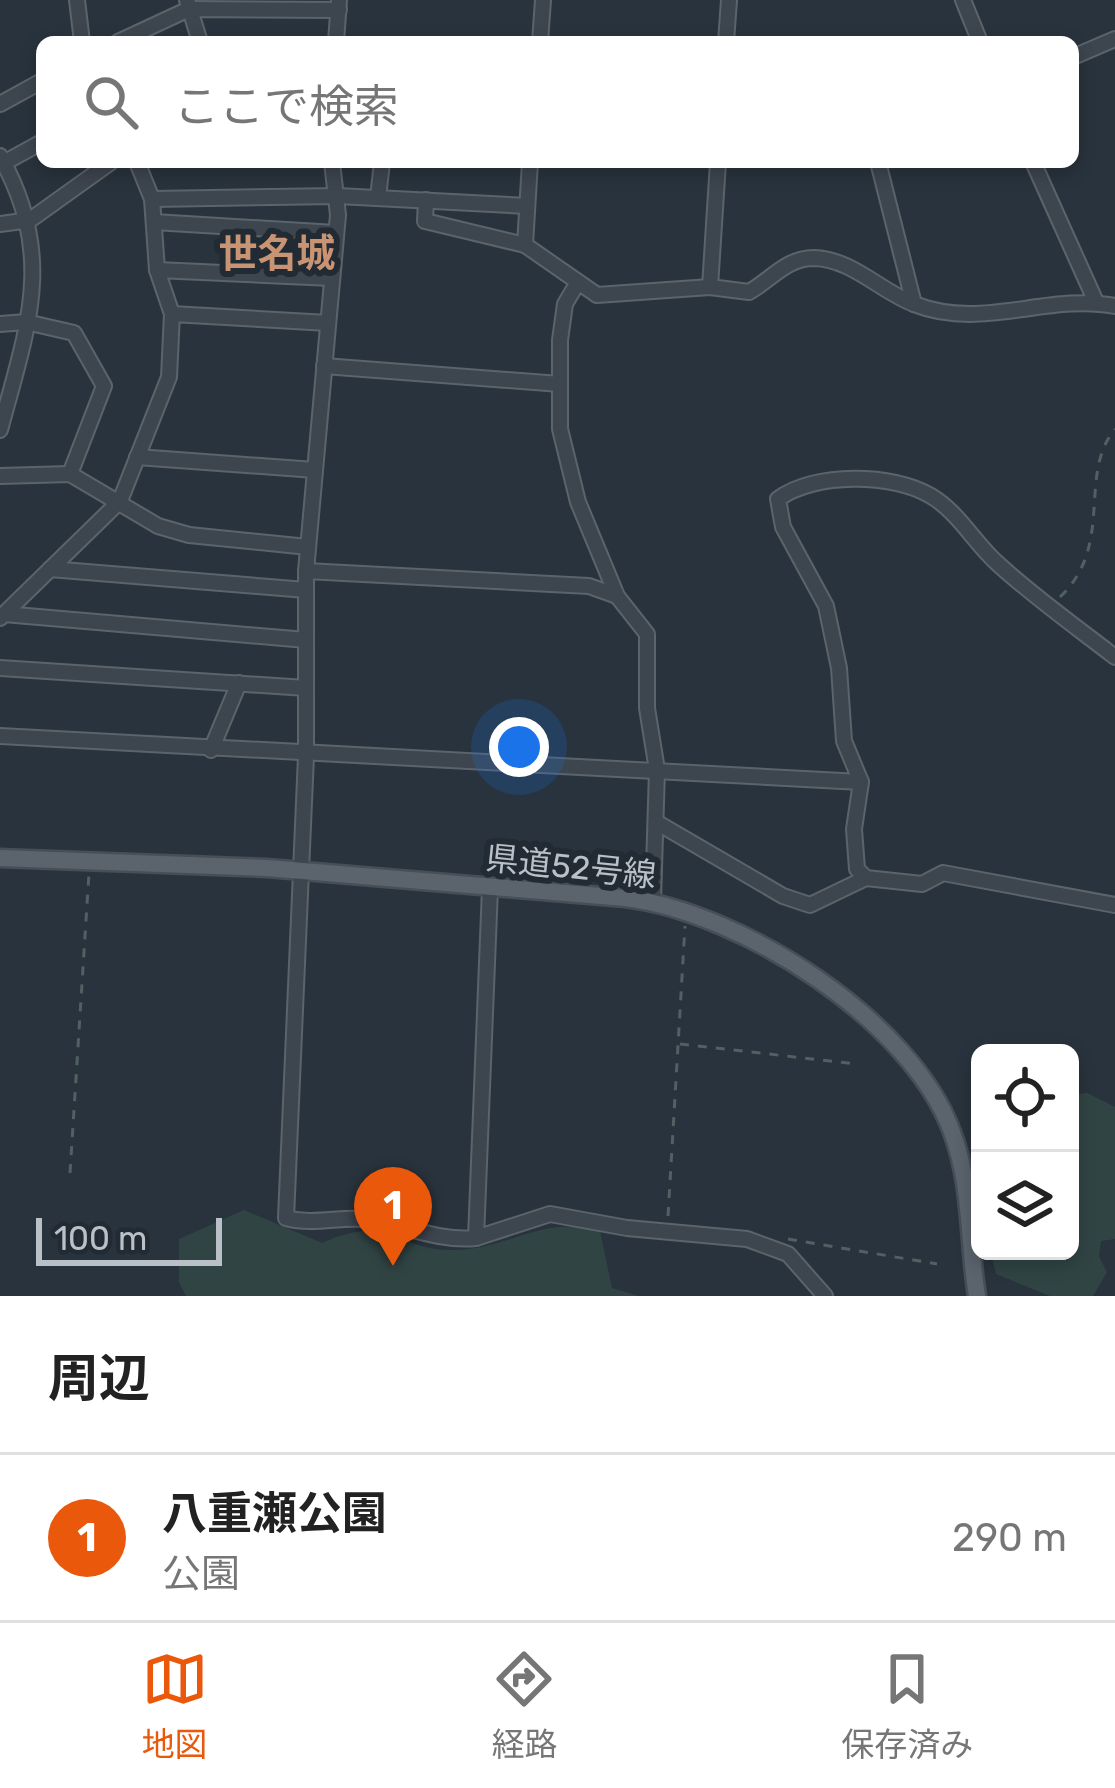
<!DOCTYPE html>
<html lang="ja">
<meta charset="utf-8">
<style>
:root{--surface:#fff;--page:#f2f2f2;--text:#222;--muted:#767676;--line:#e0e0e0;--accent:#ea580c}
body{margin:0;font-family:Rubik,"Noto Sans JP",sans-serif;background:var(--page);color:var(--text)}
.controls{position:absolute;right:36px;bottom:36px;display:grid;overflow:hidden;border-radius:18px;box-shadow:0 6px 18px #0003}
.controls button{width:108px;height:108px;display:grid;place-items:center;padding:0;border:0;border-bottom:3px solid var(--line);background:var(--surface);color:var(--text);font:60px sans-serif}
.scale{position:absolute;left:36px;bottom:30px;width:186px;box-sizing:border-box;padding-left:12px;border:6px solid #b9c0c8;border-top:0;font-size:33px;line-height:42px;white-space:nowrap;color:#b9c0c8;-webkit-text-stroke:9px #222a33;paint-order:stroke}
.you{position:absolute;left:519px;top:747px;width:42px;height:42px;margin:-30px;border:9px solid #fff;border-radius:50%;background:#1a73e8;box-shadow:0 0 0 18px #1a73e833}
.badge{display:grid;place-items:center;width:78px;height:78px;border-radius:50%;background:var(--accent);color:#fff;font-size:39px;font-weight:700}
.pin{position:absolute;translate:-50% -99px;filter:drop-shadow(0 3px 6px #0008)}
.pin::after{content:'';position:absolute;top:63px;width:42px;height:36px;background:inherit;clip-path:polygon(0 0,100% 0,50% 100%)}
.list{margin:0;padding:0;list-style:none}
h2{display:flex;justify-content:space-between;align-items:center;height:156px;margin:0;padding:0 48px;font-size:51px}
h2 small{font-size:39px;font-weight:400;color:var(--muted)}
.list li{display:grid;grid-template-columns:78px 1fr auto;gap:36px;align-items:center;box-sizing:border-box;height:168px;padding:0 48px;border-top:3px solid var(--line)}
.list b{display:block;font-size:45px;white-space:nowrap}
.list p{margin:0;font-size:39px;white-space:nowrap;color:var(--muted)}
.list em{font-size:39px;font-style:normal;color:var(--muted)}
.icon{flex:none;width:66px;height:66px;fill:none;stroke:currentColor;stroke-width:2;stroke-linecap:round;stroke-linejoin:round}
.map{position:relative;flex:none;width:1115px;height:1296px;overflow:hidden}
.search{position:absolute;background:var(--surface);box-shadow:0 6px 18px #0003;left:36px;right:36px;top:36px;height:132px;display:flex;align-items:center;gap:30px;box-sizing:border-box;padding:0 42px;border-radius:18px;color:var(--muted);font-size:45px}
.sheet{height:324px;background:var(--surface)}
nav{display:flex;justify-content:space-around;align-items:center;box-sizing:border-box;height:168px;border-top:3px solid var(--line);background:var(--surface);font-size:33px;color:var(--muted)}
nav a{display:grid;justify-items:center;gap:6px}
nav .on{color:var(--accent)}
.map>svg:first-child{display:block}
.green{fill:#314444}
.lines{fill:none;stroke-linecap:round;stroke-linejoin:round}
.minor-casing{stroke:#5b636b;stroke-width:18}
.major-casing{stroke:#464e57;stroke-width:21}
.path{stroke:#506162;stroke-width:3;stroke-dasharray:9 9;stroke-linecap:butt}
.minor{stroke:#3d454e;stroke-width:14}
.major{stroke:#5b646d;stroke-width:16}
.labels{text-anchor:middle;stroke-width:12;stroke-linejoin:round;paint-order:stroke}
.street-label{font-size:33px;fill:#b9c0c8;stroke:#222a33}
.quarter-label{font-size:39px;font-weight:bold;fill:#c89474;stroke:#222a33}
</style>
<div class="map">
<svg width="1115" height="1296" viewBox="0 0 1115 1296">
<rect width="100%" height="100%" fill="#29333d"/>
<g class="green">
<polygon points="1087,1093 1115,1107 1115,1239 1101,1241 1099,1257 1107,1272 1093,1296 1050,1296 996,1274 990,1251 1070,1251 1070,1095"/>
<path d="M244 1210 322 1243C394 1211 395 1252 455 1250 511 1249 538 1215 600 1231L612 1288 639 1296H186L179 1282V1239Z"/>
</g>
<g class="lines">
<g class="minor-casing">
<g id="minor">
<polyline points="77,0 82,42"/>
<polyline points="187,0 200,42"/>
<polyline points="963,0 980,42"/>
<polyline points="118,42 189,9 339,10"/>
<polyline points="336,42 339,0"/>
<polyline points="540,42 543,0"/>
<polyline points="726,42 729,0"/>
<polyline points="1073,57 1115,39"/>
<polyline points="0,104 42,81"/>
<path d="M0 156C56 256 28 326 0 430"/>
<path d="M332 162 338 215 306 571V756L286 1218C316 1226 343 1215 372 1220 407 1226 440 1242 476 1238"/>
<path d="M530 162 525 245 597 295 710 287 749 292C771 280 786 258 814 258 852 259 880 291 914 304 982 331 1047 293 1115 306"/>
<polyline points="878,162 914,304"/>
<polyline points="1033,162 1096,302"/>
<polyline points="0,165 42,142"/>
<polyline points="378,198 382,162"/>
<polyline points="152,199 338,196 527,206"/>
<polyline points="426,200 425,221 525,245"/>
<polyline points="154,222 336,233"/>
<polyline points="0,224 30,220 111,162"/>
<polyline points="157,270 332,278"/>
<polyline points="578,282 565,304 560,340 560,429 578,502 617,596 647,634 647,708 657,770 653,901"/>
<polyline points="710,287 718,162"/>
<polyline points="172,314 328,323"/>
<polyline points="0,324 26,322 74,333 104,386 70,474"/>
<polyline points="324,366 560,384"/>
<polyline points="137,457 315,470"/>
<polyline points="0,476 70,474 158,526 189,535 308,547"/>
<polyline points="50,569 306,590"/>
<polyline points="306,571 589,586 617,596"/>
<polyline points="4,614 306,640"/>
<polyline points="0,618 120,501 169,377 172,314 157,270 152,199 137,162"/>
<path d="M1115 657C1075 626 1034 597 997 563 974 542 958 512 931 496 893 473 814 472 778 499L783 527 826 606 839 668 844 741 861 782 854 829 857 869 866 878 922 884 943 873 1115 905"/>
<polyline points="0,668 306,688"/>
<polyline points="0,736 861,782"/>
<polyline points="211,750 239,683"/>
<polyline points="656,822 783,896 810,905 866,878"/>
<polyline points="490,888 476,1238 550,1214 627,1228 747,1239 788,1254 825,1296"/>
</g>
</g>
<g class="major-casing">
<path id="major" d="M0 858 267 868 625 898C741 912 911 1020 952 1132 972 1185 968 1241 977 1296"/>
</g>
<g class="path">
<path d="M1060 597C1115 545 1077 475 1115 429"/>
<polyline points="680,1044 857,1064"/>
<polyline points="70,1173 89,873"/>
<polyline points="668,1216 685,926"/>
<polyline points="788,1239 937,1264"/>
</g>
<use href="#minor" class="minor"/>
<use href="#major" class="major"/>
</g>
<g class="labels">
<g class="street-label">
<text transform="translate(571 866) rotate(6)" y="12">県道52号線</text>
</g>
<g class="quarter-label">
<text x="277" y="267">世名城</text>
</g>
</g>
</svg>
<div class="controls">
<button><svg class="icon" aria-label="locate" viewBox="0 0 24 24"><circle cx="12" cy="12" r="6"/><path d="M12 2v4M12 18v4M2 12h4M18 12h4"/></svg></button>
<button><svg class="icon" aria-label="layers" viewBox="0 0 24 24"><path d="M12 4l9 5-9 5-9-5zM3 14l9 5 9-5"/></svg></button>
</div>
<div class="scale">100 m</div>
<div class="you"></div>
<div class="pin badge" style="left:393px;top:1266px">1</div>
<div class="search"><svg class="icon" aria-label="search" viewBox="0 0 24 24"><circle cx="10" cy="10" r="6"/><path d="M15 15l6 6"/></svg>ここで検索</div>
</div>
<section class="sheet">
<h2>周辺<small></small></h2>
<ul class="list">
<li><span class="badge">1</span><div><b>八重瀬公園</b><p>公園</p></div><em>290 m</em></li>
</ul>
</section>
<nav>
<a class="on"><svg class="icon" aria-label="map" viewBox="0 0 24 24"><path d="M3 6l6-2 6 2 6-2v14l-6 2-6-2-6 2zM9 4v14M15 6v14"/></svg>地図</a>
<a><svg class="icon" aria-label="directions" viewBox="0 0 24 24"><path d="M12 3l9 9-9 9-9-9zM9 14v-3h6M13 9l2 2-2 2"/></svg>経路</a>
<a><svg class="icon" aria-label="saved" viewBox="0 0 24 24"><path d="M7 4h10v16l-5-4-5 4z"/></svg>保存済み</a>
</nav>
